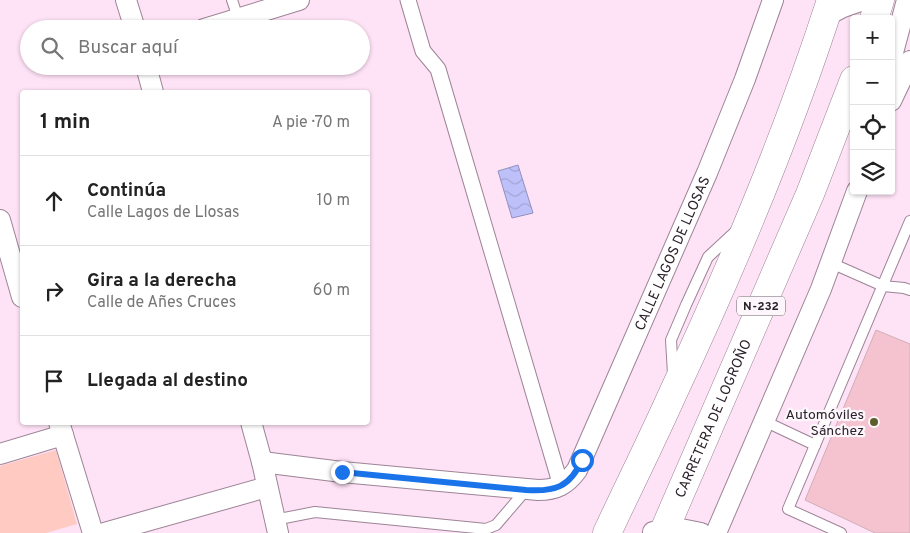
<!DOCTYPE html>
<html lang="es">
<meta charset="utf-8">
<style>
:root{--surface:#fff;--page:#f6f6f6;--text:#222;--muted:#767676;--line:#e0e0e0}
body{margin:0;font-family:Overpass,sans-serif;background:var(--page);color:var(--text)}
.controls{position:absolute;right:15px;top:15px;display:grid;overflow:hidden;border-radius:5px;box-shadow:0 1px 4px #0004}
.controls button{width:45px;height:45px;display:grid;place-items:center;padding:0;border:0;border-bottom:1px solid var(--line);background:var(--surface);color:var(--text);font:25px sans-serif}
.stop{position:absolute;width:15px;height:15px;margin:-11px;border:4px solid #1a73e8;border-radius:50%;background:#fff}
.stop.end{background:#1a73e8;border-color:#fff;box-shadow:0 1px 5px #0008}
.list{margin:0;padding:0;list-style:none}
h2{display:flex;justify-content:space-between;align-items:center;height:65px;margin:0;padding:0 20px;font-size:21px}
h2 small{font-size:16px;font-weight:400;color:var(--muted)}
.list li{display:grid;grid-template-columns:32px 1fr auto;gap:15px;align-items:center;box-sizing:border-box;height:90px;padding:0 20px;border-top:1px solid var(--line)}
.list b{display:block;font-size:19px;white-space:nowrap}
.list p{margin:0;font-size:16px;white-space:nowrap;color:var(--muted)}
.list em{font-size:16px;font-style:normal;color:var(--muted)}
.icon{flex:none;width:28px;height:28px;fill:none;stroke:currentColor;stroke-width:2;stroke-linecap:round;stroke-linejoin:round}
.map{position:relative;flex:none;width:910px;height:533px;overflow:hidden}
.search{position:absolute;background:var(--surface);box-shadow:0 1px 4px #0004;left:20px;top:20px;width:350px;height:55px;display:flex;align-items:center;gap:12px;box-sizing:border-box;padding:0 18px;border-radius:28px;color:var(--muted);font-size:19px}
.panel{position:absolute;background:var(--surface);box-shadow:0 1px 4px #0004;left:20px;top:90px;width:350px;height:335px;border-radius:5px}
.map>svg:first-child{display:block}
.green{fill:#fecac2}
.water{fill:url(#water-waves);stroke:#9290bb}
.building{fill:#f5c2cf;stroke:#d0afb7}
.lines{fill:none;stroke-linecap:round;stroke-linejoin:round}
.service-casing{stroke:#9d8497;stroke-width:12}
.pedestrian-casing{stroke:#9d8497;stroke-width:17}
.minor-casing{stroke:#9d8497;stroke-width:22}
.trunk-casing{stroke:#9d8497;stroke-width:29}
.service{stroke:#fff;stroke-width:10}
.pedestrian{stroke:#fff;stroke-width:15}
.minor{stroke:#fff;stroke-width:20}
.trunk{stroke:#fff;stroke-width:28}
.route{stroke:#1a73e8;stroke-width:6}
.poi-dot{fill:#5f5e2a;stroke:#fdf7fb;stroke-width:2}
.labels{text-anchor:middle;stroke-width:4.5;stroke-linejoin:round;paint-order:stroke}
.shield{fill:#fdf7fb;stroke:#6a6168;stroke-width:1}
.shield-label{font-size:12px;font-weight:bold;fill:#2b2129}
.street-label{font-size:14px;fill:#2b2129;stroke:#fdf7fb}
.poi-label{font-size:14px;fill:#2b2129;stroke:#fdf7fb;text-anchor:end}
</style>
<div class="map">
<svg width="910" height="533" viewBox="0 0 910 533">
<defs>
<pattern id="water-waves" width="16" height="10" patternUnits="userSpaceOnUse" patternTransform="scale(1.25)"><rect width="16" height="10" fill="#bec0fa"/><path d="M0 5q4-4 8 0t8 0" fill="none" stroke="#a3a5d6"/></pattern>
</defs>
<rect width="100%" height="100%" fill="#fee2f6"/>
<polygon class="green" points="56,450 77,524 46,533 0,533 0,466"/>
<polygon class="water" points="518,165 533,213 512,218 498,171"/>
<polygon class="building" points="876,330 910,344 910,533 875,533 805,500"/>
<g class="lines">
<g class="service-casing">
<g id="service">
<polyline points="232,0 238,18"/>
<polyline points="831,263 883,286 904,288 910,290"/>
<polyline points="673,374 671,340 686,305 708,257 736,231"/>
<polyline points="764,421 815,445"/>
<polyline points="274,520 315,512 486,529 496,525 526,490"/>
<polyline points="841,533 788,509 910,221"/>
</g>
</g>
<g class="pedestrian-casing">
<polyline id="pedestrian" points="408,0 423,51 438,69 561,486"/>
</g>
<g class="minor-casing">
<g id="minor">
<polyline points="126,0 135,29"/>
<polyline points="826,16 843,7 863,0"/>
<polyline points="204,29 299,0"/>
<polyline points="891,60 907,0"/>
<polyline points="146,66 153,92"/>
<polyline points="891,101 910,61"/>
<polyline points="0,220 22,297"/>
<polyline points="59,422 93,533"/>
<polyline points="251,422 262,462 278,533"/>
<polyline points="0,454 63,435"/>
<path id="s1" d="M262 462 342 472 538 490C556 490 566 485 577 470L707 173 745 79 773 0"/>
<polyline points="653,532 681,529 701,533"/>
<polyline points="104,533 267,487"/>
<polyline points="716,533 821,289 857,191"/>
</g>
</g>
<g class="trunk-casing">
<g id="trunk">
<polyline points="874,19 880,0"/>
<path d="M607 533C629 486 652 440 673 393 733 265 788 134 831 0"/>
<path id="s2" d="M663 533 810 194 854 80"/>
</g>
</g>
<use href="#service" class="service"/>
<use href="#pedestrian" class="pedestrian"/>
<use href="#minor" class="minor"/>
<use href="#trunk" class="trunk"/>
</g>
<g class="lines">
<path class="route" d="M342 472 526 490C555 492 570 487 582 460"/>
</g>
<circle class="poi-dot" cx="874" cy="422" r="5"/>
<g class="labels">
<rect class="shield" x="737" y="296.5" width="48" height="19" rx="4"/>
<g class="shield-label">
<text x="761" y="310">N-232</text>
</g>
<g class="street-label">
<text dy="5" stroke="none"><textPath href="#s1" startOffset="560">CALLE LAGOS DE LLOSAS</textPath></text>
<text dy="5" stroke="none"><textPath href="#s2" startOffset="125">CARRETERA DE LOGROÑO</textPath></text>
</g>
<g class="poi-label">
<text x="864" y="419">Automóviles<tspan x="864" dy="16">Sánchez</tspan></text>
</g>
</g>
</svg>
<div class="controls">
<button>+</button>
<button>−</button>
<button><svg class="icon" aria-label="locate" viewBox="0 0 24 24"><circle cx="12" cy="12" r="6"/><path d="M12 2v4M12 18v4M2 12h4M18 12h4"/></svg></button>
<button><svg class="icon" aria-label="layers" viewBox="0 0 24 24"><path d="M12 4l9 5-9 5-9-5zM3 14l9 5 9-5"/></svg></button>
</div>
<div class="stop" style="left:582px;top:460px"></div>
<div class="stop end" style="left:342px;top:472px"></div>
<div class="search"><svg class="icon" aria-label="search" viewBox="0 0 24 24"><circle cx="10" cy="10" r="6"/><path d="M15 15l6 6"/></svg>Buscar aquí</div>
<section class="panel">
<h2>1 min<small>A pie · 70 m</small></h2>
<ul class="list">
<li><svg class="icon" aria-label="ahead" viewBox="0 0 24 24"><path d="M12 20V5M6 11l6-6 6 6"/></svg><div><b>Continúa</b><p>Calle Lagos de Llosas</p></div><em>10 m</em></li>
<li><svg class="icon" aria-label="right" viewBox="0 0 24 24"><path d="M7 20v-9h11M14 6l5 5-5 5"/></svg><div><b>Gira a la derecha</b><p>Calle de Añes Cruces</p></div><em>60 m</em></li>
<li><svg class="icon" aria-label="arrive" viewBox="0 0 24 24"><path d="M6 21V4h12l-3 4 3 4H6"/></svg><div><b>Llegada al destino</b></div></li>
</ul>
</section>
</div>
